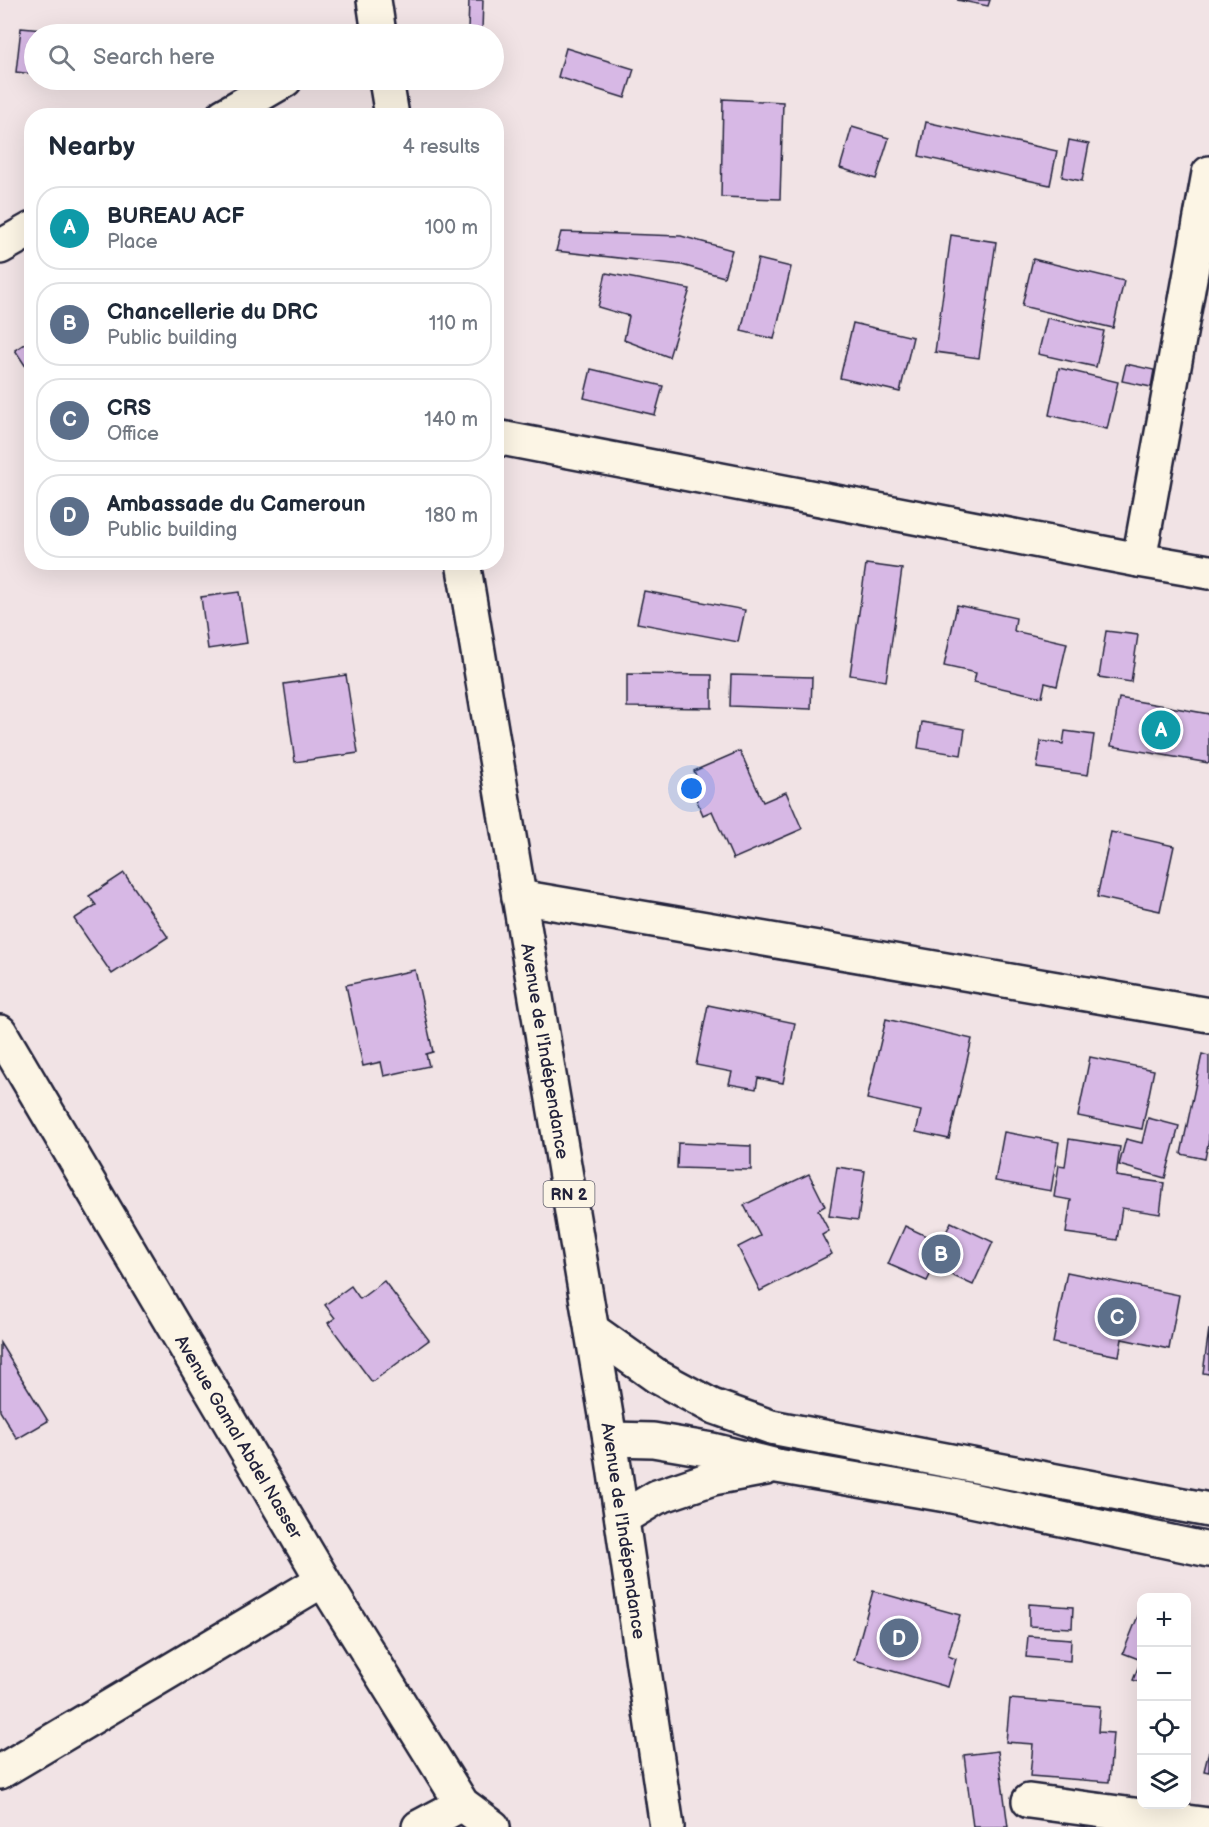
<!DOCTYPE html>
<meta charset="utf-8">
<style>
:root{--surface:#fff;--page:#f6f6f7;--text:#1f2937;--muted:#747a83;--line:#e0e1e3;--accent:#0f766e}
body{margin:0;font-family:"Balsamiq Sans",sans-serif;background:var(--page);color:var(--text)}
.controls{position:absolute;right:18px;bottom:18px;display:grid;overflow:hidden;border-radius:12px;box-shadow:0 6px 24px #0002}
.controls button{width:54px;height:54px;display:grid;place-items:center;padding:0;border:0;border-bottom:2px solid var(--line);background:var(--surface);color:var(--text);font:30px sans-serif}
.you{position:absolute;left:692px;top:789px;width:21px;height:21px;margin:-15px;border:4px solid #fff;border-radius:50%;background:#1a73e8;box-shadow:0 0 0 9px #1a73e833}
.badge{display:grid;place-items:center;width:39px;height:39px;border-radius:50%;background:var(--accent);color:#fff;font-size:20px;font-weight:700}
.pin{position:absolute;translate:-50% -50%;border:3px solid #fff;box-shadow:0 2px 6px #0006}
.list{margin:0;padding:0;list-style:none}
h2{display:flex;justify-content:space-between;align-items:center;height:78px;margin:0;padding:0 24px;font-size:26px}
h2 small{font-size:20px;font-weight:400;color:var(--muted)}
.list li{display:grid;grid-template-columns:39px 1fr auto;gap:18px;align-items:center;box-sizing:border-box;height:84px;margin:0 12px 12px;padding:0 12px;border:2px solid var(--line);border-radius:24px}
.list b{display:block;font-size:22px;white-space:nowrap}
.list p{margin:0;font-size:20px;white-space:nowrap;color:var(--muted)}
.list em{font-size:20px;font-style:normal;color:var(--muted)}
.icon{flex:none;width:33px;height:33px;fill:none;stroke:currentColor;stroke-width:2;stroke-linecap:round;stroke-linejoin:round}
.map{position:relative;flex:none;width:1209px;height:1827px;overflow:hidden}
.search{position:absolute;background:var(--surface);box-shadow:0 6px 24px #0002;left:24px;top:24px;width:480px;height:66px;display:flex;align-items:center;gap:15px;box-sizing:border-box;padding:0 21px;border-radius:33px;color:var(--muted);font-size:22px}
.panel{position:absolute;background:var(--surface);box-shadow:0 6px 24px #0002;left:24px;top:108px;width:480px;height:462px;border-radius:24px}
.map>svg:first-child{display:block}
.building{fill:#d7b8e5;stroke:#22223b;stroke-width:1.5}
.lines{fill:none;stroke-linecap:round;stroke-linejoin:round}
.minor-casing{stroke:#22223b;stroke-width:38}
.tertiary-casing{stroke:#22223b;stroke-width:38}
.primary-casing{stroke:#22223b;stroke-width:38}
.minor{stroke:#fcf5e5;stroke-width:33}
.tertiary{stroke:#fcf5e5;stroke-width:33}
.primary{stroke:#fcf5e5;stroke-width:33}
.labels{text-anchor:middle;stroke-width:4.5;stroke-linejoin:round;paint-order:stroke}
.shield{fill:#fcf5e5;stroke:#63616e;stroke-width:1.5}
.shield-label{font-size:16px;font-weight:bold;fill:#22223b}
.street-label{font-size:18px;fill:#22223b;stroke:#fcf5e5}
</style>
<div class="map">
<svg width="1209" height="1827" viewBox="0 0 1209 1827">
<rect width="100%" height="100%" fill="#f1e3e5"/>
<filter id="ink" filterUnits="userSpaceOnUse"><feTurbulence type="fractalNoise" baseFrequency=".0167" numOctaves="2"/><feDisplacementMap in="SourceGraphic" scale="12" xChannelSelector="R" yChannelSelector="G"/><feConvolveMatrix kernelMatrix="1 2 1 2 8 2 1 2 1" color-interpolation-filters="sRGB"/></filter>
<g filter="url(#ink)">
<g class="building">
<polygon points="469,0 483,0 482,30 468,30"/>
<polygon points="957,0 990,0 988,6"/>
<polygon points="21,28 87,34 34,34 34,74 16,72"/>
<polygon points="566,48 634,69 625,98 558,77"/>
<polygon points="87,80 148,80 147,86"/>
<polygon points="723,99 783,102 780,199 721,197"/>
<polygon points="926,122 1057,151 1050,185 919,156"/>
<polygon points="852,127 889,138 876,179 840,168"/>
<polygon points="1069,140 1089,144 1082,181 1062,177"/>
<polygon points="561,232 681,236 732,250 724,277 682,265 556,251"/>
<polygon points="951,235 996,242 979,358 935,352"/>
<polygon points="758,259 791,267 774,339 741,331"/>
<polygon points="1033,259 1124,281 1113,328 1022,306"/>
<polygon points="606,273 690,289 669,357 624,340 629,316 598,307"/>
<polygon points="1047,318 1104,331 1096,367 1038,354"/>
<polygon points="853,323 913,337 900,392 840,378"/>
<polygon points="32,339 32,376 15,350"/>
<polygon points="1126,364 1154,370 1151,387 1122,381"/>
<polygon points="1059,368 1118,382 1107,429 1049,415"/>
<polygon points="591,369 663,386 655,415 584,398"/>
<polygon points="866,564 902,569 886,681 850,675"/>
<polygon points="644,591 745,610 738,642 637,623"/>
<polygon points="239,592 247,643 208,649 201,597"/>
<polygon points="957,605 1016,618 1014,631 1067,643 1057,686 1045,683 1042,697 974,682 976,673 944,666"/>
<polygon points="1106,631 1138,635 1131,682 1099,677"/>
<polygon points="627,674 712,675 712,708 627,707"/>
<polygon points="346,675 358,753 295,762 284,684"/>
<polygon points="731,675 812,677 811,709 730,706"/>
<polygon points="1119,698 1209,714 1209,763 1111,746"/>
<polygon points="922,722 965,729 961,755 918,748"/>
<polygon points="1065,731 1094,735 1088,775 1037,768 1041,741 1063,744"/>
<polygon points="740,751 763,802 786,792 802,829 733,859 712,811 703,815 691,787 699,783 694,771"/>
<polygon points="1111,832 1174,846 1160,911 1097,897"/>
<polygon points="124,873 168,937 112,974 74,919 96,905 89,896"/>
<polygon points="415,970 433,1052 426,1054 429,1066 384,1076 381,1062 363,1066 346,985"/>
<polygon points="708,1005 795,1023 783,1083 758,1078 756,1089 729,1084 732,1072 696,1065"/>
<polygon points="886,1019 972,1039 949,1139 916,1132 921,1111 867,1099"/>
<polygon points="1202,1054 1209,1056 1209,1139 1205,1159 1181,1154"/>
<polygon points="1090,1057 1154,1070 1142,1129 1078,1116"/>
<polygon points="1148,1118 1179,1126 1165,1178 1119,1165 1126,1139 1142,1143"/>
<polygon points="1004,1132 1059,1142 1051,1191 995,1181"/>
<polygon points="1069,1139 1120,1147 1116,1176 1164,1183 1160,1214 1122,1208 1117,1240 1066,1233 1071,1200 1054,1197 1059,1165 1065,1166"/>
<polygon points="678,1143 751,1146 751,1170 677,1168"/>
<polygon points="837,1167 865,1171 858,1220 829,1216"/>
<polygon points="809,1174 825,1206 818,1210 829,1231 822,1235 832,1254 760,1291 738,1247 760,1236 744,1205"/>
<polygon points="951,1222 993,1242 973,1285 934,1267 927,1281 888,1264 905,1226 941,1243"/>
<polygon points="1067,1272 1179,1295 1169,1349 1122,1339 1119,1356 1053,1343"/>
<polygon points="384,1281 429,1340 372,1382 328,1323 335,1318 325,1305 351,1286 360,1299"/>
<polygon points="1209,1329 1209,1374 1203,1373"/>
<polygon points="0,1343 48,1421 17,1439 0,1411"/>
<polygon points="873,1591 960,1615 948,1656 956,1659 948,1687 854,1660"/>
<polygon points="1029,1604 1073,1607 1072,1628 1029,1626"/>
<polygon points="1142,1606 1142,1683 1133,1680 1141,1660 1123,1653"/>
<polygon points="1028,1636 1071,1639 1070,1661 1026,1657"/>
<polygon points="1010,1699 1100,1706 1098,1732 1113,1733 1109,1782 1030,1776 1033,1744 1006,1742"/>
<polygon points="998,1751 1008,1827 973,1827 964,1755"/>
<polygon points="1209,1751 1209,1772 1204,1771"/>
</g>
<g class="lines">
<g class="minor-casing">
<g id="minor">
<polyline points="223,116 285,80"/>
<polyline points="0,247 32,229"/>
<polyline points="496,437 1139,560 1209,572"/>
<polyline points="1139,560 1209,173"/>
<polyline points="519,897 1209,1015"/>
<polyline points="0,1772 323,1580"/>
<polyline points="1029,1801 1209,1825"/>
<polyline points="419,1827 462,1804"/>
</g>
</g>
<g class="tertiary-casing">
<g id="tertiary">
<path id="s1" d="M0 1032 323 1580 462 1804 493 1827"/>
<polyline points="592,1330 658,1377 712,1406 771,1427 1209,1510"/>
<polyline points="610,1439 653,1440 712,1450 777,1466 952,1496 1209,1550"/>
<polyline points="622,1518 657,1497 713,1478 766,1468"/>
</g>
</g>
<g class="primary-casing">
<g id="primary">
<polyline points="374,0 379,34"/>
<polyline points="386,80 392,116"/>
<path id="s2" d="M463 562 610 1439 667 1827"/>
</g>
</g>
<use href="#minor" class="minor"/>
<use href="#tertiary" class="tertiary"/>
<use href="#primary" class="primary"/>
</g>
</g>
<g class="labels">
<rect class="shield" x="543.5" y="1181" width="51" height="26" rx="4.5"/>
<g class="shield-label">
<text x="569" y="1200">RN 2</text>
</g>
<g class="street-label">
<text dy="6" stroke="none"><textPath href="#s2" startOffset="496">Avenue de l'Indépendance</textPath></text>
<text dy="6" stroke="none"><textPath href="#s1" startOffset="470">Avenue Gamal Abdel Nasser</textPath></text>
<text dy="6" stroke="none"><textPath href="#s2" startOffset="982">Avenue de l'Indépendance</textPath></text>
</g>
</g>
</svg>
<div class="controls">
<button>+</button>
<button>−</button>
<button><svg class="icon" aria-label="locate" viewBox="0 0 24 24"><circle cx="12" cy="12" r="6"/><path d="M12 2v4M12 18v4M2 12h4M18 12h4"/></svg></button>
<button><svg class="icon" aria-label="layers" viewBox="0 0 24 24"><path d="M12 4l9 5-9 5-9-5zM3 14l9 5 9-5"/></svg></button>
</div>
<div class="you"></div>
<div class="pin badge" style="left:1161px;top:730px;background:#0f9aa8">A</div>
<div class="pin badge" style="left:941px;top:1254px;background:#5c6f8a">B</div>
<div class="pin badge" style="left:1117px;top:1317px;background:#5c6f8a">C</div>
<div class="pin badge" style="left:899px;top:1638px;background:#5c6f8a">D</div>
<div class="search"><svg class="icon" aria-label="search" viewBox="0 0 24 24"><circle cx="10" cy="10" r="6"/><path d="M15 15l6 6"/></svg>Search here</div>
<section class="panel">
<h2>Nearby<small>4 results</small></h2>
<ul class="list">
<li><span class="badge" style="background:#0f9aa8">A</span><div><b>BUREAU ACF</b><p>Place</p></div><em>100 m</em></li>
<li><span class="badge" style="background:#5c6f8a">B</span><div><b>Chancellerie du DRC</b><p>Public building</p></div><em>110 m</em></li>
<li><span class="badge" style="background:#5c6f8a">C</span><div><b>CRS</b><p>Office</p></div><em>140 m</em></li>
<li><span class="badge" style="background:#5c6f8a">D</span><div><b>Ambassade du Cameroun</b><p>Public building</p></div><em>180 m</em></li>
</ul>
</section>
</div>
